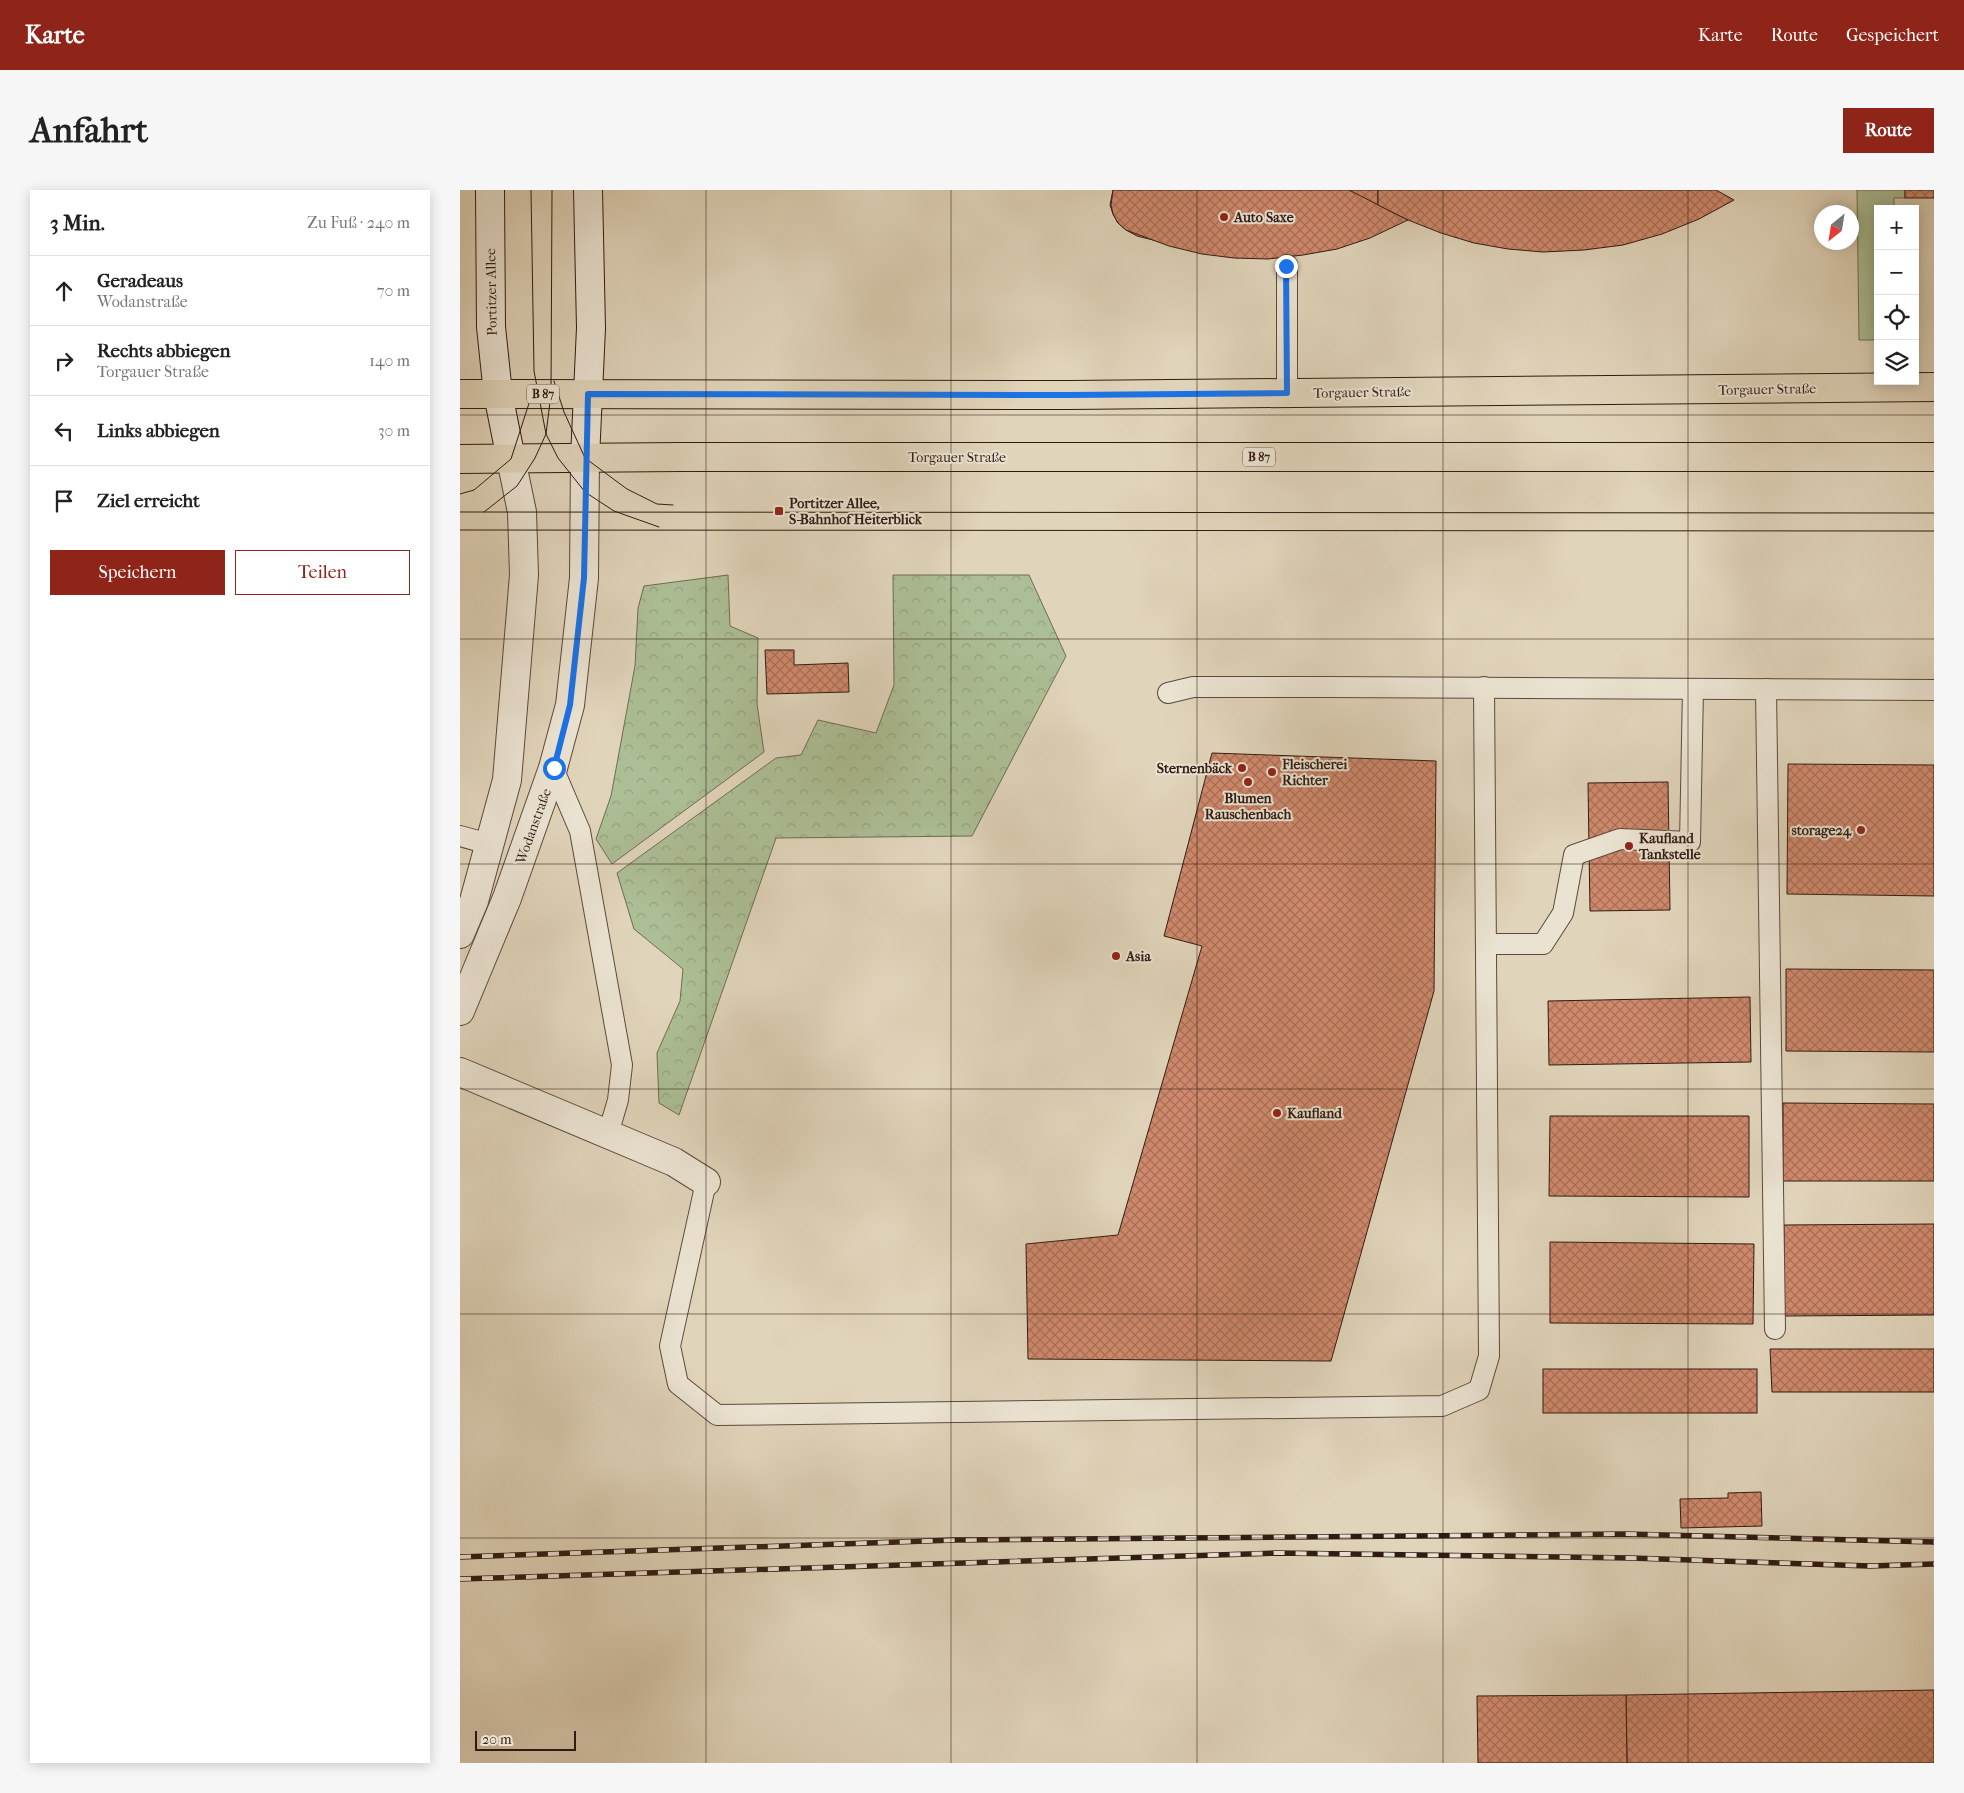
<!DOCTYPE html>
<html lang="de">
<meta charset="utf-8">
<style>
:root{--surface:#fff;--page:#f6f6f6;--text:#222;--muted:#767676;--line:#e0e0e0;--accent:#8f2418}
body{margin:0;font-family:"IM FELL French Canon",serif;background:var(--page);color:var(--text)}
.controls{position:absolute;right:15px;top:15px;display:grid;overflow:hidden;border-radius:0px;box-shadow:0 2px 12px #0003}
.controls button{width:45px;height:45px;display:grid;place-items:center;padding:0;border:0;border-bottom:1px solid var(--line);background:var(--surface);color:var(--text);font:25px sans-serif}
.compass{position:absolute;left:1354px;top:15px;width:45px;height:45px;border-radius:50%;background:var(--surface);box-shadow:0 2px 12px #0003;rotate:210deg}
.scale{position:absolute;left:15px;bottom:12px;width:101px;box-sizing:border-box;padding-left:5px;border:2px solid #301b13;border-top:0;font-size:14px;line-height:18px;white-space:nowrap;color:#301b13;-webkit-text-stroke:4px #ebe3d2;paint-order:stroke}
.stop{position:absolute;width:15px;height:15px;margin:-11px;border:4px solid #1a73e8;border-radius:50%;background:#fff}
.stop.end{background:#1a73e8;border-color:#fff;box-shadow:0 1px 5px #0008}
.list{margin:0;padding:0;list-style:none}
h2{display:flex;justify-content:space-between;align-items:center;height:65px;margin:0;padding:0 20px;font-size:21px}
h2 small{font-size:16px;font-weight:400;color:var(--muted)}
.list li{display:grid;grid-template-columns:32px 1fr auto;gap:15px;align-items:center;box-sizing:border-box;height:70px;padding:0 20px;border-top:1px solid var(--line)}
.list b{display:block;font-size:19px;white-space:nowrap}
.list p{margin:0;font-size:16px;white-space:nowrap;color:var(--muted)}
.list em{font-size:16px;font-style:normal;color:var(--muted)}
.actions{display:flex;gap:10px;padding:15px 20px}
.actions a{flex:1;padding:11px 0;border:1px solid var(--accent);border-radius:0px;text-align:center;font-size:18px;color:var(--accent)}
.actions .main{background:var(--accent);color:#fff}
.icon{flex:none;width:28px;height:28px;fill:none;stroke:currentColor;stroke-width:2;stroke-linecap:round;stroke-linejoin:round}
.map{position:relative;flex:none;width:1474px;height:1573px;overflow:hidden;border-radius:0px}
header{display:flex;align-items:center;gap:30px;box-sizing:border-box;height:70px;padding:0 25px;background:var(--accent);color:#fff}
header strong{font-size:24px}
nav{display:flex;gap:28px;margin-inline-start:auto;font-size:18px}
.intro{display:flex;align-items:center;justify-content:space-between;box-sizing:border-box;height:120px;padding:0 30px}
h1{margin:0;font-size:35px}
.button{padding:12px 22px;border-radius:0px;background:var(--accent);color:#fff;font-size:18px;font-weight:700}
main{display:flex;gap:30px;padding:0 30px}
aside{flex:1;background:var(--surface);border-radius:0px;box-shadow:0 2px 12px #0003}
.map>svg:first-child{display:block}
.green{fill:#acbe95;stroke:#6e6c54}
.forest{fill:url(#forest-crowns);stroke:#6e6c54}
.building{fill:url(#building-cross-hatch);stroke:#301b13}
.lines{fill:none;stroke-linecap:round;stroke-linejoin:round}
.service-casing{stroke:#5c493d;stroke-width:22}
.minor-casing{stroke:#5c493d;stroke-width:30}
.tertiary-casing{stroke:#5c493d;stroke-width:30}
.secondary-casing{stroke:#301b13;stroke-width:30}
.primary-casing{stroke:#301b13;stroke-width:30}
.service{stroke:#ebe3d2;stroke-width:20}
.minor{stroke:#ebe3d2;stroke-width:28}
.tertiary{stroke:#ebe3d2;stroke-width:28}
.secondary{stroke:#ebe3d2;stroke-width:28}
.primary{stroke:#e0d4ba;stroke-width:28}
.tram{stroke:#301b13;stroke-width:1}
.rail-casing{stroke:#301b13;stroke-width:5.5}
.rail{stroke:#ebe3d2;stroke-width:4;stroke-dasharray:11;stroke-linecap:butt}
.route{stroke:#1a73e8;stroke-width:6}
.grid{fill:none;stroke:#301b13;stroke-width:1;stroke-opacity:0.55}
.poi-dot{fill:#8f2418;stroke:#ebe3d2;stroke-width:2}
.labels{text-anchor:middle;stroke-width:4;stroke-linejoin:round;paint-order:stroke}
.shield{fill:#ebe3d2;stroke:#68574c;stroke-width:1}
.shield-label{font-size:12px;font-weight:bold;fill:#301b13}
.poi-label{font-size:14px;font-weight:bold;fill:#301b13;stroke:#ebe3d2;text-anchor:start}
.street-label{font-size:14px;fill:#301b13;stroke:#ebe3d2}
</style>
<header>
<strong>Karte</strong>
<nav><a>Karte</a><a>Route</a><a>Gespeichert</a></nav>
</header>
<div class="intro"><h1>Anfahrt</h1><a class="button">Route</a></div>
<main>
<aside>
<h2>3 Min.<small>Zu Fuß · 240 m</small></h2>
<ul class="list">
<li><svg class="icon" aria-label="ahead" viewBox="0 0 24 24"><path d="M12 20V5M6 11l6-6 6 6"/></svg><div><b>Geradeaus</b><p>Wodanstraße</p></div><em>70 m</em></li>
<li><svg class="icon" aria-label="right" viewBox="0 0 24 24"><path d="M7 20v-9h11M14 6l5 5-5 5"/></svg><div><b>Rechts abbiegen</b><p>Torgauer Straße</p></div><em>140 m</em></li>
<li><svg class="icon" aria-label="left" viewBox="0 0 24 24"><path d="M17 20v-9H6M10 6l-5 5 5 5"/></svg><div><b>Links abbiegen</b></div><em>30 m</em></li>
<li><svg class="icon" aria-label="arrive" viewBox="0 0 24 24"><path d="M6 21V4h12l-3 4 3 4H6"/></svg><div><b>Ziel erreicht</b></div></li>
</ul>
<div class="actions"><a class="main">Speichern</a><a>Teilen</a></div>
</aside>
<div class="map">
<svg width="1474" height="1573" viewBox="0 0 1474 1573">
<defs>
<pattern id="forest-crowns" width="20" height="18" patternUnits="userSpaceOnUse" patternTransform="scale(1.25)"><rect width="20" height="18" fill="#acbe95"/><path d="M2 6a3 3 0 1 1 6 0M12 15a3 3 0 1 1 6 0" fill="none" stroke="#94a380"/></pattern>
<pattern id="building-cross-hatch" width="8" height="8" patternUnits="userSpaceOnUse" patternTransform="scale(1.25)"><rect width="8" height="8" fill="#d0896c"/><path d="M0 0l8 8M0 8l8-8" fill="none" stroke="#a96f58"/></pattern>
</defs>
<rect width="100%" height="100%" fill="#e0d4ba"/>
<filter id="stains"><feTurbulence type="fractalNoise" baseFrequency=".004" numOctaves="4"/><feColorMatrix values="0 0 0 0 .2 0 0 0 0 .09 0 0 0 0 .02 0 0 0 .5 -.17"/></filter>
<radialGradient id="worn" r=".72"><stop offset=".6" stop-color="#630" stop-opacity="0"/><stop offset="1" stop-color="#630" stop-opacity=".3"/></radialGradient>
<polygon class="green" points="1397,0 1445,0 1445,8 1434,8 1434,19 1418,19 1418,150 1399,150"/>
<g class="forest">
<polygon points="268,385 270,436 298,448 297,514 304,562 152,674 136,649 151,606 175,476 178,418 184,396"/>
<polygon points="433,385 569,385 606,466 512,646 316,648 219,925 199,913 197,863 220,811 223,779 174,739 157,683 316,568 341,565 358,530 416,543 434,495"/>
</g>
<g class="building">
<polygon points="653,0 918,0 918,21 893,22 893,17 890,18 844,42 818,50 791,56 762,58 734,57 705,53 677,46 666,40 658,33 653,24 650,15"/>
<polygon points="653,0 889,0 948,30 910,48 877,59 843,65 808,69 774,68 742,64 709,56 666,40 658,33 653,24 651,15"/>
<polygon points="918,0 1256,0 1274,10 1239,29 1202,44 1163,55 1124,60 1083,62 1048,59 1014,53 981,43 948,30 918,15"/>
<rect x="1445" y="0" width="29" height="8"/>
<polygon points="305,460 334,460 334,475 388,473 389,502 307,504"/>
<polygon points="752,563 976,571 974,801 871,1171 568,1169 566,1054 658,1045 742,756 704,746"/>
<polygon points="1328,574 1474,575 1474,706 1327,704"/>
<polygon points="1208,592 1210,720 1130,721 1128,593"/>
<polygon points="1326,779 1474,780 1474,862 1326,861"/>
<polygon points="1290,807 1291,872 1089,875 1088,811"/>
<polygon points="1323,913 1474,914 1474,991 1323,991"/>
<polygon points="1090,926 1289,926 1289,1007 1089,1006"/>
<polygon points="1474,1034 1474,1125 1324,1126 1324,1035"/>
<polygon points="1090,1052 1294,1054 1293,1134 1090,1133"/>
<polygon points="1310,1159 1474,1159 1474,1202 1312,1202"/>
<rect x="1083" y="1179" width="214" height="44"/>
<polygon points="1301,1302 1302,1336 1221,1338 1220,1309 1268,1308 1268,1303"/>
<polygon points="1474,1500 1474,1573 1167,1573 1166,1505"/>
<polygon points="1166,1505 1167,1573 1018,1573 1017,1506"/>
</g>
<g class="lines">
<g class="service-casing">
<g id="service">
<polyline points="827,75 827,203"/>
<polyline points="1306,499 1315,1139"/>
<polyline points="708,503 733,497 867,497 1474,500"/>
<polyline points="93,578 120,641 162,875 158,910 148,944"/>
<polyline points="0,646 29,654"/>
<polyline points="1027,754 1083,754 1103,723 1114,665 1160,649 1230,652 1233,499"/>
<polyline points="246,992 210,1156 218,1194 257,1225 982,1216 1019,1200 1029,1166 1024,497"/>
</g>
</g>
<g class="minor-casing">
<polyline id="minor" points="0,882 214,972 246,992"/>
</g>
<g class="tertiary-casing">
<g id="tertiary">
<polyline points="0,744 14,711 47,590 64,385 62,322 51,269"/>
<polyline points="0,821 47,708 93,578 110,515 124,388 125,268"/>
</g>
</g>
<g class="secondary-casing">
<g id="secondary">
<polyline points="30,0 31,137 38,204 51,269"/>
<polyline points="125,268 131,138 128,0"/>
</g>
</g>
<g class="primary-casing">
<g id="primary">
<polyline points="0,204 609,205 1474,197"/>
<polyline points="0,269 219,267 1474,267"/>
</g>
</g>
<use href="#service" class="service"/>
<use href="#minor" class="minor"/>
<use href="#tertiary" class="tertiary"/>
<use href="#secondary" class="secondary"/>
<use href="#primary" class="primary"/>
<g class="tram">
<polyline points="71,0 74,181 86,244 98,268 125,302 154,321 199,337"/>
<polyline points="94,191 104,222 125,268 167,299 197,314 213,315"/>
<polyline points="0,304 14,300 51,269 72,204 73,196"/>
<polyline points="0,322 1474,323"/>
<polyline points="24,322 57,296 75,268 86,244 91,204 92,0"/>
<polyline points="0,340 1474,341"/>
</g>
<g class="rail-casing">
<g id="rail">
<polyline points="0,1367 495,1350 1165,1344 1474,1352"/>
<polyline points="0,1389 817,1363 1171,1368 1410,1376 1474,1374"/>
</g>
</g>
<use href="#rail" class="rail"/>
</g>
<g class="lines">
<polyline class="route" points="94,578 110,515 124,388 128,204 609,205 827,203 826,76"/>
</g>
<path class="grid" d="M246 0V1573M491 0V1573M737 0V1573M983 0V1573M1228 0V1573M0 225H1474M0 449H1474M0 674H1474M0 899H1474M0 1124H1474M0 1348H1474"/>
<g class="poi-dot">
<circle cx="764" cy="27" r="5"/>
<rect x="314" y="316" width="10" height="10" rx="2.5"/>
<circle cx="782" cy="578" r="5"/>
<circle cx="812" cy="582" r="5"/>
<circle cx="788" cy="592" r="5"/>
<circle cx="1401" cy="640" r="5"/>
<circle cx="1169" cy="656" r="5"/>
<circle cx="656" cy="766" r="5"/>
<circle cx="817" cy="923" r="5"/>
</g>
<g class="labels">
<g class="shield">
<rect x="67" y="194.5" width="32" height="19" rx="4"/>
<rect x="783" y="257.5" width="32" height="19" rx="4"/>
</g>
<g class="shield-label">
<text x="83" y="208">B 87</text>
<text x="799" y="271">B 87</text>
</g>
<g class="poi-label">
<text x="774" y="32">Auto Saxe</text>
<text x="329" y="318">Portitzer Allee,<tspan x="329" dy="16">S-Bahnhof Heiterblick</tspan></text>
<text x="822" y="579">Fleischerei<tspan x="822" dy="16">Richter</tspan></text>
<text x="772" y="583" text-anchor="end">Sternenbäck</text>
<text x="788" y="613" text-anchor="middle">Blumen<tspan x="788" dy="16">Rauschenbach</tspan></text>
<text x="1391" y="645" text-anchor="end">storage24</text>
<text x="1179" y="653">Kaufland<tspan x="1179" dy="16">Tankstelle</tspan></text>
<text x="666" y="771">Asia</text>
<text x="827" y="928">Kaufland</text>
</g>
<g class="street-label">
<text transform="translate(31 102) rotate(-91)" y="5">Portitzer Allee</text>
<text transform="translate(1307 199) rotate(-1)" y="5">Torgauer Straße</text>
<text transform="translate(902 202) rotate(-1)" y="5">Torgauer Straße</text>
<text x="497" y="272">Torgauer Straße</text>
<text transform="translate(73 636) rotate(-70)" y="5">Wodanstraße</text>
</g>
</g>
<rect width="100%" height="100%" filter="url(#stains)"/>
<rect width="100%" height="100%" fill="url(#worn)"/>
</svg>
<div class="controls">
<button>+</button>
<button>−</button>
<button><svg class="icon" aria-label="locate" viewBox="0 0 24 24"><circle cx="12" cy="12" r="6"/><path d="M12 2v4M12 18v4M2 12h4M18 12h4"/></svg></button>
<button><svg class="icon" aria-label="layers" viewBox="0 0 24 24"><path d="M12 4l9 5-9 5-9-5zM3 14l9 5 9-5"/></svg></button>
</div>
<svg class="compass" viewBox="-18 -18 36 36"><path d="M0-13l5 13h-10z" fill="#e53935"/><path d="M0 13l5-13h-10z" fill="#767676"/></svg>
<div class="scale">20 m</div>
<div class="stop" style="left:94px;top:578px"></div>
<div class="stop end" style="left:826px;top:76px"></div>
</div>
</main>
